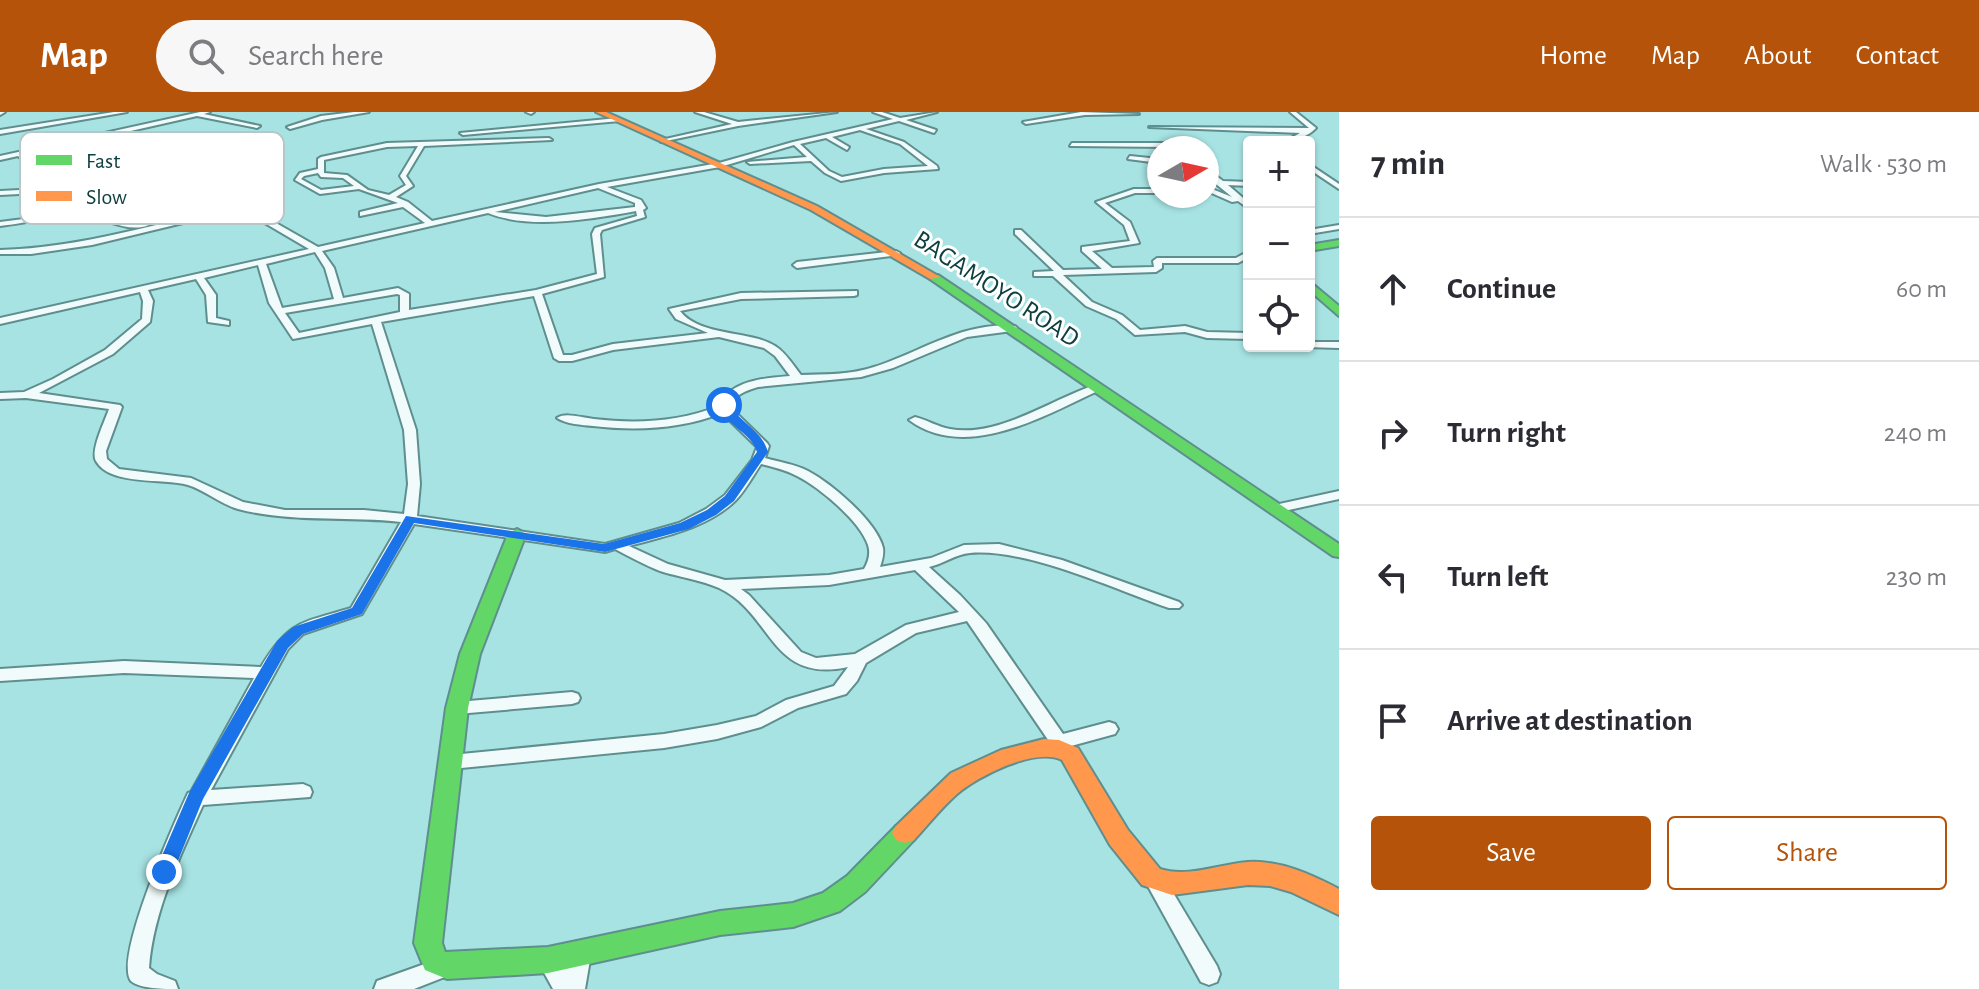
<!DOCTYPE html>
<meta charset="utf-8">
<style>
:root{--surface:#fff;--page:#f7f7f7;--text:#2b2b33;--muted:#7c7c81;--line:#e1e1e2;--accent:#b45309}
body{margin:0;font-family:"Alegreya Sans",sans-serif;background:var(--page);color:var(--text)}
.controls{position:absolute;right:24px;top:24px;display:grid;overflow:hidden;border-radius:8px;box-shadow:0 2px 6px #0004}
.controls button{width:72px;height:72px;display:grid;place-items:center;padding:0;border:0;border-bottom:2px solid var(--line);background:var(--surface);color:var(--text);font:40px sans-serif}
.compass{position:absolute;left:1147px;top:24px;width:72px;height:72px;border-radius:50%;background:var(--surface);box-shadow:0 2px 6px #0004;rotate:81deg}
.stop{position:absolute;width:24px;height:24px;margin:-18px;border:6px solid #1a73e8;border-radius:50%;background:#fff}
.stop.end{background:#1a73e8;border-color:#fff;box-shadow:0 2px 8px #0008}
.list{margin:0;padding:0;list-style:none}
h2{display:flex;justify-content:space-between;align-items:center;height:104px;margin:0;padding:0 32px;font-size:34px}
h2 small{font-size:26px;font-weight:400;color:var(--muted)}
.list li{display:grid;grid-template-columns:52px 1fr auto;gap:24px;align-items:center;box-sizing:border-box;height:144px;padding:0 32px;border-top:2px solid var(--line)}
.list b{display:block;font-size:30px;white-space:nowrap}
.list em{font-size:26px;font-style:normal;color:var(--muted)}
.actions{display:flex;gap:16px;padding:24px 32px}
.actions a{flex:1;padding:18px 0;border:2px solid var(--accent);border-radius:8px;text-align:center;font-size:28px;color:var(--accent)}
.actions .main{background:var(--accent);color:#fff}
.icon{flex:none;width:44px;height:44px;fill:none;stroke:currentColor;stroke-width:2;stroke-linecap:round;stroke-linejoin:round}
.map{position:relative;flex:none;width:1339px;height:877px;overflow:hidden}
header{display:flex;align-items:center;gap:48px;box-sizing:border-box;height:112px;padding:0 40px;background:var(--accent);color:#fff}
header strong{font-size:38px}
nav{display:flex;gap:44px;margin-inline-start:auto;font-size:28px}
.search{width:560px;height:72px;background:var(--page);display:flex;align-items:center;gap:20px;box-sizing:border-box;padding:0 28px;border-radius:44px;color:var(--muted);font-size:30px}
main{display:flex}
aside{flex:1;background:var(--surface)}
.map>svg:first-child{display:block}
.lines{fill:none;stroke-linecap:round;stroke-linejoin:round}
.street-casing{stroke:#5f8e8e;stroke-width:4}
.fast-casing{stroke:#5f8e8e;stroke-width:4}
.slow-casing{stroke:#5f8e8e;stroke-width:4}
.street{fill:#f2fbfb;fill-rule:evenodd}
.fast{fill:#63d668;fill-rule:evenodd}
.slow{fill:#ff974d;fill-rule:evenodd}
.route{fill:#1a73e8}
.labels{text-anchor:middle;stroke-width:6;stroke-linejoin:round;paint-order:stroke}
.far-street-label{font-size:26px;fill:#0f4041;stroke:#fff}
.key{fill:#fff;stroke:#b7c6c6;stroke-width:2}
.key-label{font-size:22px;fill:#0f4041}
</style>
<header>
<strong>Map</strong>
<div class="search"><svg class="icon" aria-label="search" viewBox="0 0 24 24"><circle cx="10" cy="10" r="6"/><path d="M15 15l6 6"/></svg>Search here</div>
<nav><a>Home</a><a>Map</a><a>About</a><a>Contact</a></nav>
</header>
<main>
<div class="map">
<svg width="1339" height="877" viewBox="0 0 1339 877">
<rect width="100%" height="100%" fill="#a7e3e3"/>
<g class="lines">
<g class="street-casing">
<g id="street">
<polygon points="0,0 5,0 0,3"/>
<polygon points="114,0 127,0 0,22 0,18"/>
<polygon points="200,0 210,0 204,2 260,14 257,16 197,4 42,39 66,50 156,28 153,26 156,24 180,28 223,48 218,49 201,42 130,54 127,52 195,39 177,31 165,29 71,53 97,66 97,68 39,81 0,83 0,79 39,77 88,66 35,40 23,43 41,59 39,62 18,44 0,48 0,44"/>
<polygon points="354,0 369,0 322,8 290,17 287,15 321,4"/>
<polygon points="526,0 534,0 531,2"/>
<polygon points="695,0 704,0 738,10 837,0 738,14 661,30 661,28 732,12"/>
<path d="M873 0H882L900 6 937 0 906 8 936 18 934 21 899 9 866 17 904 30 937 54 938 57 884 61 841 69 825 61 811 49 750 52 747 50 807 45 794 33 720 55 607 75 641 88 646 96 643 98 645 105 602 118 600 122 604 165 542 182 563 243H572L613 232 708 221 676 207 669 197 741 181 857 179V183L854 184 741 187 680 199C700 225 750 218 775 234 786 241 793 253 801 263 825 262 851 263 874 255 921 240 964 209 1015 214L1017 216 1012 219 967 225 893 256 861 265 758 275C745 279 735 282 730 295L767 331 769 334 765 346C779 350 794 352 808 359 831 371 877 410 883 436 884 443 882 449 880 455L931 446 964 433 999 432 1062 448 1179 490 1182 493 1179 496H1169C1114 477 1027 436 970 441 956 442 943 452 929 455L960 483 986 511 1063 622 1109 610 1115 612 1118 617 1115 622 1071 634 1069 641 1063 643 1057 641 967 509 916 521 866 551 857 569 846 582 798 596 761 615 717 627 664 636 451 657 445 655 442 650 445 645 451 643 664 622 717 613 756 604 786 588 834 574 848 555C770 572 773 501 719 476 701 468 679 465 660 459 645 453 630 445 615 437L605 440 414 412 362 502 303 522 288 537 211 678 303 672 310 675 312 680 310 685 203 693C180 744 153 800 149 856L157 862 175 869 178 877C163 877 141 877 131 869 113 847 176 707 188 681L191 680 254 566 124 561 0 569V557L124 549 261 555C289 508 302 511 351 496L401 410C347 404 291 411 238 397 220 392 205 378 188 373 163 366 110 374 96 349 90 339 105 309 109 297L26 286 0 287V281L24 280 53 267 105 238 142 207 143 189 140 180 0 212V206L309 137 241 97 92 133 31 142H0V138C82 136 159 110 239 94V89L234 80 216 75 218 72 239 78 247 89 246 94 318 135 425 111 403 95 360 104V100L398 91 359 77 320 82 295 68 300 61 318 57V47L321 45 387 31 549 26 552 28 424 34 406 64 413 74 396 85 408 90 432 109 599 72 719 51 793 30 893 7ZM860 18 900 32 928 54 884 57 842 65 829 59 800 32 826 26 847 38 849 35 832 25ZM418 34 400 64 406 73 389 83 368 78 347 63 324 61V48L387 35ZM318 61 321 65 343 66 354 74 321 78 301 67 304 64ZM598 76 635 91V95L546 105 495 100ZM636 99 637 104 595 116 592 122 597 162 536 178 409 198V182L398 176 343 186 334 156 322 139 488 101C529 118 593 107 636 99ZM315 140 325 156 334 187 282 196 266 152ZM258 153 269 191 293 227 372 212 404 318 408 372 404 402 364 398H285L243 390 191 366 119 357 107 347 106 339 122 295 120 293 39 281 113 242 150 210 153 189 148 178 196 167 206 183 208 210 229 213V209L216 206V183L204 166ZM397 182 400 183V200L299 221 285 201ZM534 184 554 246 559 249H572L613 238 719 225 764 236 775 244 790 264C765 266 730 268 719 294 679 310 636 312 594 307 582 306 566 300 557 306 567 312 581 313 593 314 636 319 682 317 722 301L757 335 752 348 725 383 706 397 679 411 605 432 417 404 420 372 416 318 381 210ZM761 352C773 355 786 358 797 364 819 375 860 409 868 433 871 442 868 450 864 457L829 463 725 468 668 452 629 434C665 424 707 416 735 389 745 379 753 364 761 352ZM915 458 959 500 906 513 855 542 816 546 801 540 749 483 741 477 829 473Z"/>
<polygon points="1081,0 1139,2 1085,3 1026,12 1023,10"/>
<path d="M1290 0H1296L1316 16C1310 23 1294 30 1284 30L1300 21 1149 15 1309 16Z"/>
<polygon points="618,6 620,9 463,23 460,21"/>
<polygon points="1072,31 1168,31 1171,33 1168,35 1070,34"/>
<polygon points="1130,44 1159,47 1159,51 1128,47"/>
<polygon points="1309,52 1339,72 1339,77 1309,57"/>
<polygon points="1207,57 1223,69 1249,70 1249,74 1228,73 1249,91 1249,97 1238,89 1232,90 1207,79 1207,75 1232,85 1216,72 1207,62"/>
<polygon points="1134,77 1159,77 1159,81 1135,81 1105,91 1130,110 1139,131 1092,139 1112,156 1154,155 1153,149 1157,146 1236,146 1249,139 1249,145 1238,151 1162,151 1162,156 1156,160 1063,163 1092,190 1122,203 1140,218 1185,214 1207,220 1249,221 1249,227 1207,226 1185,220 1135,223 1116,207 1086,194 1053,164 1034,164 1034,160 1054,159 1015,122 1015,118 1021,118 1063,158 1102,157 1082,139 1082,135 1130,129 1124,113 1096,90"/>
<path d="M86 99 122 110 145 111 149 113C129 121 108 108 88 104 71 101 20 112 0 114V110Z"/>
<polygon points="1339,113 1339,117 1309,122 1309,118"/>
<polygon points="896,139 900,141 899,143 797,156 793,153 797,150"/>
<polygon points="1309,230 1339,230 1339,236 1305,235 1309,234"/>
<path d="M1098 272 1103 275 1102 277C1047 302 967 351 909 308L915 305C927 308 938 315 950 317 999 326 1053 286 1098 272Z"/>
<polygon points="1339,379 1339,387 1275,401 1268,397 1270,394"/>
<polygon points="572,580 578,582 580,586 578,590 572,592 457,602 451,600 448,596 451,592 457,590"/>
<polygon points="1156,761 1163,764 1217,854 1220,862 1217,870 1209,873 1201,870 1149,776 1146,770 1149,764"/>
<polygon points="580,832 588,835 591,842 585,877 553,877 537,848 540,841 548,838 556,841 566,857 572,835"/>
<polygon points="447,844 455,847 458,854 455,861 414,877 374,877 377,869"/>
</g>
</g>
<g class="fast-casing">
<g id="fast">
<polygon points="1339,128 1339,134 1309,139 1309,133"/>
<polygon points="930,163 938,163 1339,432 1339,445 1333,444 930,167"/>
<polygon points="1309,169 1339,194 1339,204 1309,178"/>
<polygon points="517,417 526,422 480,542 468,596 442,831 445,840 548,835 720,799 793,791 823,781 847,764 896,714 905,711 914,714 918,721 914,728 865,780 840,799 793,815 720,823 548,861 447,867 425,858 414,831 446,596 460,542 508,422"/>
</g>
</g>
<g class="slow-casing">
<g id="slow">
<polygon points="596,0 606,0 817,94 940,165 930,167 811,98"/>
<path d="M1044 627 1059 628 1078 636 1128 718 1160 757C1188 766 1220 752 1248 750 1280 748 1312 763 1339 777V803L1291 780 1270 774 1248 773 1172 783 1142 773 1110 733 1062 648C1035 635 978 664 957 682 941 696 928 713 914 728L905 731 896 728 892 721 896 714 951 661 1001 638Z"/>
</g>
</g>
<use href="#street" class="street"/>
<use href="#fast" class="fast"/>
<use href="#slow" class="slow"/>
</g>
<path class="route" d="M720 291H728C739 310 762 318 768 340L734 389 716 403 689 417 605 440 414 411 362 502 303 522 288 536 203 687 171 766H157L155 760 189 681 277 529 293 515 352 496 406 404 604 432 680 411 707 398 725 384 757 340C751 319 722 313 720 291Z"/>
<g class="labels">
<g class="far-street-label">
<text transform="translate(997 176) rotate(33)" y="9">BAGAMOYO ROAD</text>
</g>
</g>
<rect x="20" y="20" width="264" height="92" rx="12" class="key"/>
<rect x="36" y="43" width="36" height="10" fill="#63d668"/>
<rect x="36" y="79" width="36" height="10" fill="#ff974d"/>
<g class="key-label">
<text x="86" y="56">Fast</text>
<text x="86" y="92">Slow</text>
</g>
</svg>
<div class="controls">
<button>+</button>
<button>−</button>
<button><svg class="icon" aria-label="locate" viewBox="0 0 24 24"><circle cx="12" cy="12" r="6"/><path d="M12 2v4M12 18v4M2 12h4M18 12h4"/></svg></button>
</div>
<svg class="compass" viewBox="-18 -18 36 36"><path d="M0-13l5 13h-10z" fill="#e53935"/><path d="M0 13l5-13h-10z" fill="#7c7c81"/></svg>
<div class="stop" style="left:724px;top:293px"></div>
<div class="stop end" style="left:164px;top:760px"></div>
</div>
<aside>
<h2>7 min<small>Walk · 530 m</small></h2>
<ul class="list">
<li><svg class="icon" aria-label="ahead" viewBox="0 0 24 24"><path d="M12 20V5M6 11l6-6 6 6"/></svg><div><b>Continue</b></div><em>60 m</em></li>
<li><svg class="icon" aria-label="right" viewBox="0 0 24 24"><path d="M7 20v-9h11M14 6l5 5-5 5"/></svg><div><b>Turn right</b></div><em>240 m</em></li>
<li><svg class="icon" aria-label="left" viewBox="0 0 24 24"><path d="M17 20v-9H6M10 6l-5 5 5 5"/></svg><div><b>Turn left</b></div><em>230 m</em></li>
<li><svg class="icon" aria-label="arrive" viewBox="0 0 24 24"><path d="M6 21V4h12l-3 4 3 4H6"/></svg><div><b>Arrive at destination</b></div></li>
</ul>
<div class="actions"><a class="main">Save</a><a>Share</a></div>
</aside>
</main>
